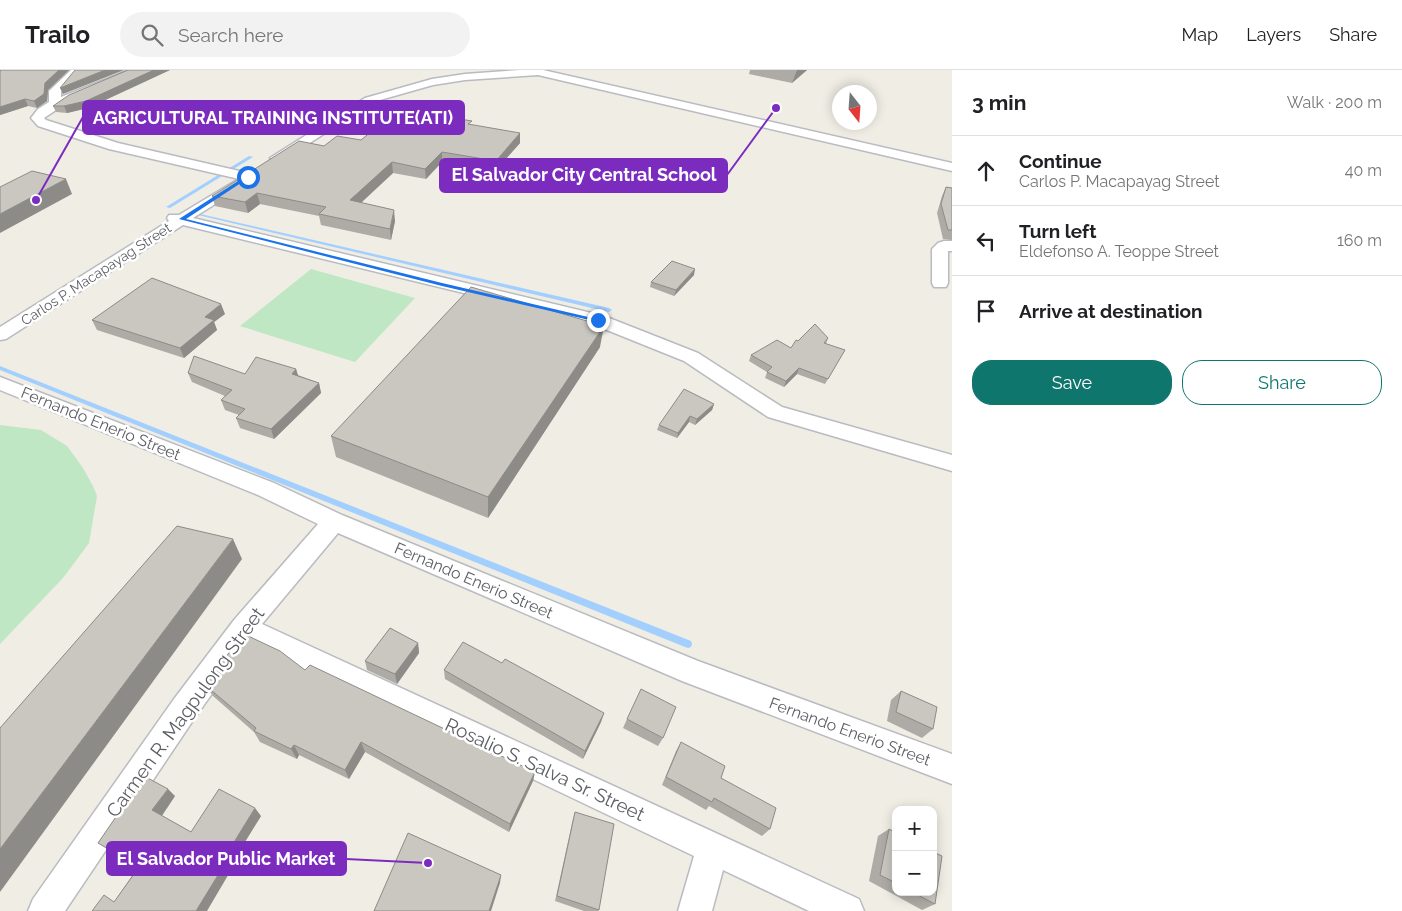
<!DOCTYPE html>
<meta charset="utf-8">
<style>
:root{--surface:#fff;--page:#f2f2f2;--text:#202124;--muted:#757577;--line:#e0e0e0;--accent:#0f766e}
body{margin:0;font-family:Raleway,sans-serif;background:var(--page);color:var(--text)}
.controls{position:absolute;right:15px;bottom:15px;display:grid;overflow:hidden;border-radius:10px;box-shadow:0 2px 12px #0003}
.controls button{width:45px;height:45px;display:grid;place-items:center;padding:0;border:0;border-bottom:1px solid var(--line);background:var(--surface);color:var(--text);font:25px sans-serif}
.compass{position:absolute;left:832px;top:15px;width:45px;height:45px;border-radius:50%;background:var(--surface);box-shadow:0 2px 12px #0003;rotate:163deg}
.stop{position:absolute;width:15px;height:15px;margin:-11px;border:4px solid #1a73e8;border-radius:50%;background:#fff}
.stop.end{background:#1a73e8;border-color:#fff;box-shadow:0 1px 5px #0008}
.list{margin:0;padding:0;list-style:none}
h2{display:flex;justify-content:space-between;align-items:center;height:65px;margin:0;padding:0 20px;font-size:21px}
h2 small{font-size:16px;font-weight:400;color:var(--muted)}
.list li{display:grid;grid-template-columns:32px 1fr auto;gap:15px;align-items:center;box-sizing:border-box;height:70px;padding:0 20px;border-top:1px solid var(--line)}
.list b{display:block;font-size:19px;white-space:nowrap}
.list p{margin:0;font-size:16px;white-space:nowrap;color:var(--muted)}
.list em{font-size:16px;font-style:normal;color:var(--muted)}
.actions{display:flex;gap:10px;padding:15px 20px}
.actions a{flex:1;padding:11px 0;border:1px solid var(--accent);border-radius:20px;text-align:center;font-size:18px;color:var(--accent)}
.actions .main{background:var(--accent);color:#fff}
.icon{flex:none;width:28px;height:28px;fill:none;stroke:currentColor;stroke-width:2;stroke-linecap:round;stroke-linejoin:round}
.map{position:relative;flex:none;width:952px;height:841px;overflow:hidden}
header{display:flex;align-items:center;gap:30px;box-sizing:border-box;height:70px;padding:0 25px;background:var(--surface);border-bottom:1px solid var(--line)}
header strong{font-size:24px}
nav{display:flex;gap:28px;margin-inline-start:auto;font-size:18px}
.search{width:350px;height:45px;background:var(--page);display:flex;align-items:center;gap:12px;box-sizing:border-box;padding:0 18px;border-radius:28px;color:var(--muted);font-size:19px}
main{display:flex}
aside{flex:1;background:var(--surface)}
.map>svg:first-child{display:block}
.green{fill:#c0e7c3}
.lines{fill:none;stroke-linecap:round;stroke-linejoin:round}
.stream{fill:#a3cfff;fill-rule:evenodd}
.minor-casing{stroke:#b9bbc0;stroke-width:3}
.minor{fill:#fff;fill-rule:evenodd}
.wall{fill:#aeaba6}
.shaded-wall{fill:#8d8b87}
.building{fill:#cac7c1;stroke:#8d8b87}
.route{fill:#1a73e8}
.labels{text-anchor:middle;stroke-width:5;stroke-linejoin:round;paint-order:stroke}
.far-street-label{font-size:14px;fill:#5c5f65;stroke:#fff}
.street-label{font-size:16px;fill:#5c5f65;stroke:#fff}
.near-street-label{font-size:19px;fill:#5c5f65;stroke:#fff}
.leader{fill:none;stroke:#7b2cbf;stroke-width:2}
.callout-dot{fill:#7b2cbf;stroke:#fff;stroke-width:2}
.callout{fill:#7b2cbf;stroke:#7b2cbf;stroke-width:2}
.callout-label{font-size:18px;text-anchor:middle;font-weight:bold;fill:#fff}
</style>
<header>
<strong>Trailo</strong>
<div class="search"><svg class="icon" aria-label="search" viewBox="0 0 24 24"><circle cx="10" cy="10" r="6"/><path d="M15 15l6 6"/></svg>Search here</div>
<nav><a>Map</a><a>Layers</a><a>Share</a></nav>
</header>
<main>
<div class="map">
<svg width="952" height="841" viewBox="0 0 952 841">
<rect width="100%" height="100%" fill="#efede4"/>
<g class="green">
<polygon points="311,199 415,228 355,292 240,256"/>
<polygon points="0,355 41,360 67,376 83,398 93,416 97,426 89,473 63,508 0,574"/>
</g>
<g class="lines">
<g class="stream">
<polygon points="249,86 253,87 170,138 166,137"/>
<polygon points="196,143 609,238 612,240 609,242 198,145 196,144"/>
<polygon points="0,296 691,571 692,574 691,577 688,578 685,577 0,300"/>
</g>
<g class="minor-casing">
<g id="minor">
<polygon points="71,0 84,0 75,6 61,22 61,27 129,0 144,0 71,30 44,48 46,50 118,73 248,103 255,107 248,111 109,79 38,56 31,48 38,39 49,32 49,21"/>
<polygon points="520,0 543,0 952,93 952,101 538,5 465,10 433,15 373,32 282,91 277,92 270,88 365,28 432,9 465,4"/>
<polygon points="237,110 244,114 242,117 193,148 604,246 698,283 782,337 952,385 952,401 768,347 684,291 592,254 183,155 6,269 0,270 0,257 169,151 167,148 169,145 179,145"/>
<polygon points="944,171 952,171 952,181 948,181 948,213 946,217 934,217 932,213 932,179 938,173"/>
<polygon points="0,307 274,413 342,445 698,591 952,684 952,714 682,611 338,463 262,554 859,829 864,841 809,841 723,800 712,841 678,841 694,786 248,573 194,649 65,841 28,841 33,829 174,629 234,550 318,454 258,425 0,320"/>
</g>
</g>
<use href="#minor" class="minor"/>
</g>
<g class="wall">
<polygon points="1,0 69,0 48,20 47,31 37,38 28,36 0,45 0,1"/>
<polygon points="128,0 170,0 88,38 67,43 56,42 53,36"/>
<polygon points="750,0 807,0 792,13 749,4"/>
<polygon points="472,55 520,73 495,101 442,92 426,109 393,103 361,133 395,151 391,170 321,155 319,146 260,134 248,143 215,136 212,126 324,76"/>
<polygon points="946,117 952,118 952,170 943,169 937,143 942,126"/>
<polygon points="694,205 674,226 650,217 651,212"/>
<polygon points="225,244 214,252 217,260 184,288 97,260 92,250"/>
<polygon points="828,268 826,274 845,280 825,314 797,304 784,317 765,308 767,302 749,291 751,285 791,278 798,271"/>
<polygon points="600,277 488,448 336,387 331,366"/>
<polygon points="296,299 298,305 319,313 321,323 274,369 240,358 236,348 239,345 225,340 221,330 225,326 192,312 188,303 245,304"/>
<polygon points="714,334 712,340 695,355 689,352 677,368 657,360 659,355"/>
<polygon points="418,573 419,583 397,614 367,600 365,591"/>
<polygon points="502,593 604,643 601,652 583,689 445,609 444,600"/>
<polygon points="305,600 535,702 533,711 509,762 365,682 349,709 299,685 297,689 260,672 254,662 213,626 205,615"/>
<polygon points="901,621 933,659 922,668 887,651 891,630"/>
<polygon points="627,649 663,668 658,676 623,658"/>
<polygon points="681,672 721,708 770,759 762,766 709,736 706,740 662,715 676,681"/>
<polygon points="175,726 162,746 191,762 261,746 235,788 237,790 115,831 138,797 98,773"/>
<polygon points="575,742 599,840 598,841 584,841 555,831 573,749"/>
<polygon points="889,759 896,763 896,822 933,822 935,834 922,840 869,811 878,766"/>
</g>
<g class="shaded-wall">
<polygon points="59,0 69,0 48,20 47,31 37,38 34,31 45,13"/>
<polygon points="105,0 124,0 63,24 60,18"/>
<polygon points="154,0 170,0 88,38 67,43 64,36"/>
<polygon points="797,0 807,0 792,13"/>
<polygon points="25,29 28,36 0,45 0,37"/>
<polygon points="520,63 520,73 495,101 496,91"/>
<polygon points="442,82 442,92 426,109 425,99"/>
<polygon points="392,92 393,103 352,141 350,130"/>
<polygon points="66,109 72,124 0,163 0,144"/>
<polygon points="257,123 260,134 248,143 245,132"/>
<polygon points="394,140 395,151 391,170 390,159"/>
<polygon points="695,199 694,205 674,226 676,220"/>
<polygon points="221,234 225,244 214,252 217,260 184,288 180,278 205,247"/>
<polygon points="604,256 600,277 488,448 488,427"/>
<polygon points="799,298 797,304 784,317 786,311"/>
<polygon points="296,299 299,309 292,304"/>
<polygon points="319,313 321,323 274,369 271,359"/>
<polygon points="714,334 712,340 695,355 697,349"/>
<polygon points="690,346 689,352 677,368 678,363"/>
<polygon points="233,469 242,489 0,822 0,779"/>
<polygon points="418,573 419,583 397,614 395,604"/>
<polygon points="604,643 601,652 583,689 585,681"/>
<polygon points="361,672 365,682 349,709 345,700"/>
<polygon points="294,675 299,685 297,689 291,679"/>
<polygon points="535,702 533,711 509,762 510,754"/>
<polygon points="168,719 175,726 160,748 152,740"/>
<polygon points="255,738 261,746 235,788 237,790 207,841 196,841 228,782"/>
<polygon points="501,805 500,813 491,841 489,841"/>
</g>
<g class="building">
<polygon points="1,0 59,0 45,13 44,24 34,31 25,29 0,37 0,1"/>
<polygon points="75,0 105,0 60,18"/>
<polygon points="128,0 154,0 86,31 64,36 53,36 69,25"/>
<polygon points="399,39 472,51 468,54 520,63 496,91 442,82 425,99 392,92 350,130 394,140 390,159 319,144 326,137 257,123 245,132 212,126 299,71 324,76 337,66 361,70"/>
<polygon points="32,101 66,109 0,144 0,117"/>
<polygon points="946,117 952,118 952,160 948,160 941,134"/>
<polygon points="672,191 695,199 676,220 651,212"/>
<polygon points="152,208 221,234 205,247 214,250 180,278 92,250"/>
<polygon points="471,217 604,256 488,427 331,366"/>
<polygon points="815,254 828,268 824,273 845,280 828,309 799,298 786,311 767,302 772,297 751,285 777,270 791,278 796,270 798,271"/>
<polygon points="194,286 245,304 256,287 296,299 292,304 319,313 271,359 236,348 245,339 221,330 232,320 188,303"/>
<polygon points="684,319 714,334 697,349 690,346 678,363 659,355"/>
<polygon points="177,456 233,469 0,779 0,658"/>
<polygon points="390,558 418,573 395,604 365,591"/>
<polygon points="246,565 280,581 305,600 310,595 535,702 510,754 361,672 345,700 294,675 291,679 254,661 256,658 205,615 234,576"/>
<polygon points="463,572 502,593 505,589 604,643 585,681 444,600"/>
<polygon points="641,619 676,637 663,668 627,649"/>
<polygon points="901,621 937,637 933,659 896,642"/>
<polygon points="681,672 725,696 721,708 776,738 770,759 714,728 712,732 666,707"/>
<polygon points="144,706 168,719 152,740 191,762 219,719 255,738 228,782 231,784 196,841 92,841 104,825 114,832 139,797 98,773"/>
<polygon points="575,742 614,754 599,840 557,826"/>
<polygon points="889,759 896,763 896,813 880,805"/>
<polygon points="408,763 501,805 489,841 374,841"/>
<polygon points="933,782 942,786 935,834 912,822 933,822"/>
</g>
<polygon class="route" points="246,106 250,107 186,149 442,213 601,250 598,252 442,216 179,149"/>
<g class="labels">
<g class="far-street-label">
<text transform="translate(96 204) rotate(-33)" y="5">Carlos P. Macapayag Street</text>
</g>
<g class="street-label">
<text transform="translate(101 353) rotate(22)" y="6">Fernando Enerio Street</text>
<text transform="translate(474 510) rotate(23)" y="6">Fernando Enerio Street</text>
<text transform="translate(850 661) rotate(20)" y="6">Fernando Enerio Street</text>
</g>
<g class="near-street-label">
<text transform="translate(185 642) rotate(-54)" y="7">Carmen R. Magpulong Street</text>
<text transform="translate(545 699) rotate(25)" y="7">Rosalio S. Salva Sr. Street</text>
</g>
</g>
<path class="leader" d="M36 130L83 47M776 38L727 105M428 793L346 789"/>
<g class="callout-dot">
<circle cx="36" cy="130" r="5"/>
<circle cx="776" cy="38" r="5"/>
<circle cx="428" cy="793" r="5"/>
</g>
<g class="callout">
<rect x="83" y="31" width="381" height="33" rx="5"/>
<rect x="440" y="89" width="287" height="33" rx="5"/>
<rect x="107" y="772" width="239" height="33" rx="5"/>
</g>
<g class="callout-label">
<text x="273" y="54">AGRICULTURAL TRAINING INSTITUTE(ATI)</text>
<text x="584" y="111">El Salvador City Central School</text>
<text x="226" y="795">El Salvador Public Market</text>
</g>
</svg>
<div class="controls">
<button>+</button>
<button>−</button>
</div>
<svg class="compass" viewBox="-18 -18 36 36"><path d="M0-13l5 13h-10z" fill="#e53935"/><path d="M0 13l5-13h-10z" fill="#757577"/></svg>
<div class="stop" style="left:248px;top:107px"></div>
<div class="stop end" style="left:598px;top:250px"></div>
</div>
<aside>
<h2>3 min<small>Walk · 200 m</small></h2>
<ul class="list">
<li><svg class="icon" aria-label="ahead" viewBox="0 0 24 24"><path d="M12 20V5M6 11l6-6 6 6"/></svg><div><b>Continue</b><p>Carlos P. Macapayag Street</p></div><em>40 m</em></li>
<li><svg class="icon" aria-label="left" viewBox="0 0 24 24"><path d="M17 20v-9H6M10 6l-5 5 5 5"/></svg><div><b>Turn left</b><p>Eldefonso A. Teoppe Street</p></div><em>160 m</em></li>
<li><svg class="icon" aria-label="arrive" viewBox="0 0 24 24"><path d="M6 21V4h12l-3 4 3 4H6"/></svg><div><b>Arrive at destination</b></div></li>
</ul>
<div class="actions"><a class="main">Save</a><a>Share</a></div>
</aside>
</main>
